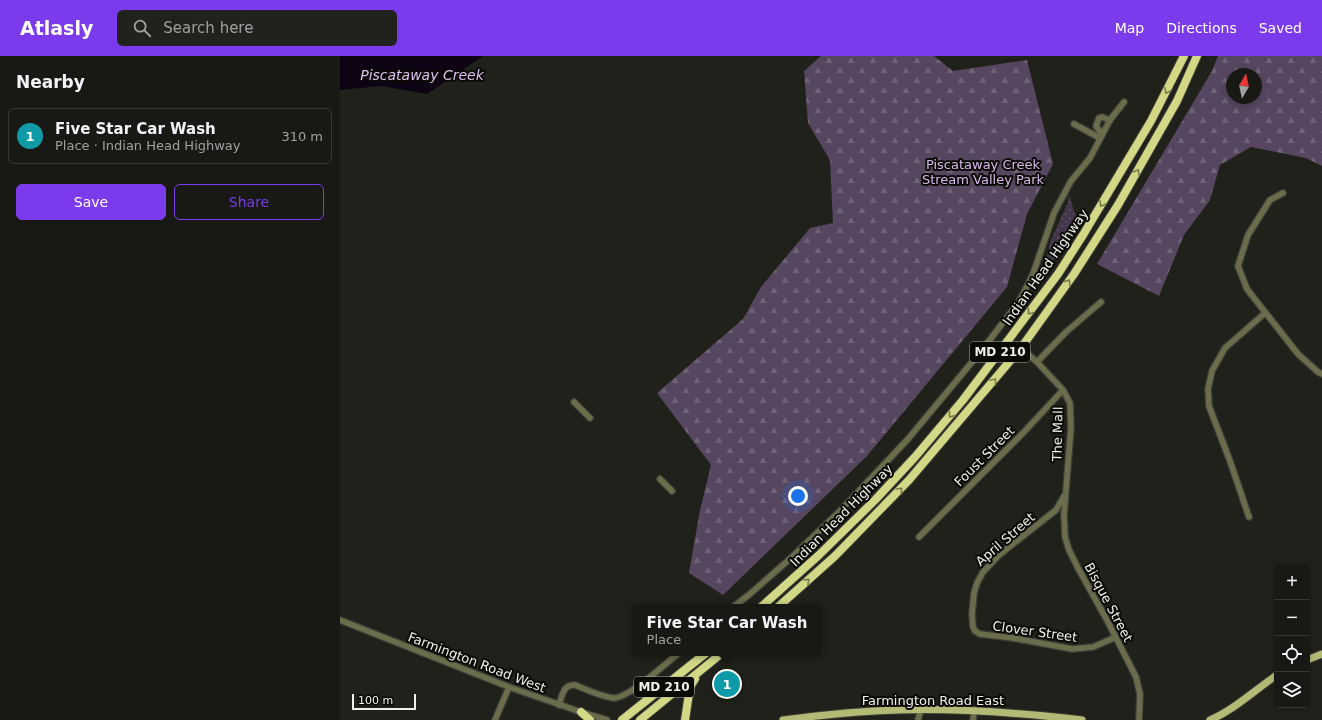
<!DOCTYPE html>
<meta charset="utf-8">
<style>
:root{--surface:#181914;--page:#21221d;--text:#f1f3f6;--muted:#9fa0a0;--line:#363834;--accent:#7c3aed}
body{margin:0;font-family:"DejaVu Sans",sans-serif;background:var(--page);color:var(--text)}
.controls{position:absolute;right:12px;bottom:12px;display:grid;overflow:hidden;border-radius:6px;box-shadow:0 2px 6px #0003}
.controls button{width:36px;height:36px;display:grid;place-items:center;padding:0;border:0;border-bottom:1px solid var(--line);background:var(--surface);color:var(--text);font:20px sans-serif}
.compass{position:absolute;left:886px;top:12px;width:36px;height:36px;border-radius:50%;background:var(--surface);box-shadow:0 2px 6px #0003;rotate:9deg}
.scale{position:absolute;left:12px;bottom:10px;width:64px;box-sizing:border-box;padding-left:4px;border:2px solid #eff0eb;border-top:0;font-size:11px;line-height:14px;white-space:nowrap;color:#eff0eb;-webkit-text-stroke:3px #0a0a07;paint-order:stroke}
.you{position:absolute;left:458px;top:440px;width:14px;height:14px;margin:-10px;border:3px solid #fff;border-radius:50%;background:#1a73e8;box-shadow:0 0 0 6px #1a73e833}
.badge{display:grid;place-items:center;width:26px;height:26px;border-radius:50%;background:var(--accent);color:#fff;font-size:13px;font-weight:700}
.pin{position:absolute;translate:-50% -50%;border:2px solid #fff;box-shadow:0 1px 4px #0006}
.popup{position:absolute;left:292px;top:548px;width:190px;height:52px;box-sizing:border-box;display:grid;place-content:center;border-radius:6px;background:var(--surface);filter:drop-shadow(0 1px 3px #0005);font-size:13px;white-space:nowrap;color:var(--muted)}
.popup b{font-size:15px;color:var(--text)}
.popup::after{content:'';position:absolute;left:50%;top:100%;margin-left:-8px;border:8px solid transparent;border-top-color:var(--surface)}
.list{margin:0;padding:0;list-style:none}
h2{display:flex;justify-content:space-between;align-items:center;height:52px;margin:0;padding:0 16px;font-size:17px}
h2 small{font-size:13px;font-weight:400;color:var(--muted)}
.list li{display:grid;grid-template-columns:26px 1fr auto;gap:12px;align-items:center;box-sizing:border-box;height:56px;margin:0 8px 8px;padding:0 8px;border:1px solid var(--line);border-radius:6px}
.list b{display:block;font-size:15px;white-space:nowrap}
.list p{margin:0;font-size:13px;white-space:nowrap;color:var(--muted)}
.list em{font-size:13px;font-style:normal;color:var(--muted)}
.actions{display:flex;gap:8px;padding:12px 16px}
.actions a{flex:1;padding:9px 0;border:1px solid var(--accent);border-radius:6px;text-align:center;font-size:14px;color:var(--accent)}
.actions .main{background:var(--accent);color:#fff}
.icon{flex:none;width:22px;height:22px;fill:none;stroke:currentColor;stroke-width:2;stroke-linecap:round;stroke-linejoin:round}
.map{position:relative;flex:none;width:982px;height:664px;overflow:hidden}
header{display:flex;align-items:center;gap:24px;box-sizing:border-box;height:56px;padding:0 20px;background:var(--accent);color:#fff}
header strong{font-size:19px}
nav{display:flex;gap:22px;margin-inline-start:auto;font-size:14px}
.search{width:280px;height:36px;background:var(--page);display:flex;align-items:center;gap:10px;box-sizing:border-box;padding:0 14px;border-radius:6px;color:var(--muted);font-size:15px}
main{display:flex}
aside{flex:1;background:var(--surface)}
.map>svg:first-child{display:block}
.grass{fill:url(#grass-dots)}
.forest{fill:url(#forest-firs);fill-rule:evenodd}
.water{fill:#0d0314}
.lines{fill:none;stroke-linecap:round;stroke-linejoin:round}
.minor-casing{stroke:#3d3e37;stroke-width:8}
.major-casing{stroke:#3d3e37;stroke-width:9}
.highway-casing{stroke:#3d3e37;stroke-width:10}
.minor{stroke:#6a6c4c;stroke-width:5.5}
.major{stroke:#b5b976;stroke-width:7}
.highway{stroke:#d3d886;stroke-width:8}
.oneway{stroke:#797b4d}
.labels{text-anchor:middle;stroke-width:4;stroke-linejoin:round;paint-order:stroke}
.shield{fill:#0a0a07;stroke:#aaaba7;stroke-width:1}
.shield-label{font-size:12px;font-weight:bold;fill:#eff0eb}
.park-label{font-size:13px;fill:#d7b9ea;stroke:#0a0a07}
.street-label{font-size:13px;fill:#eff0eb;stroke:#0a0a07}
.water-label{font-size:14px;font-style:italic;fill:#ddbff0;stroke:#0a0a07}
</style>
<header>
<strong>Atlasly</strong>
<div class="search"><svg class="icon" aria-label="search" viewBox="0 0 24 24"><circle cx="10" cy="10" r="6"/><path d="M15 15l6 6"/></svg>Search here</div>
<nav><a>Map</a><a>Directions</a><a>Saved</a></nav>
</header>
<main>
<aside>
<h2>Nearby<small></small></h2>
<ul class="list">
<li><span class="badge" style="background:#0f9aa8">1</span><div><b>Five Star Car Wash</b><p>Place · Indian Head Highway</p></div><em>310 m</em></li>
</ul>
<div class="actions"><a class="main">Save</a><a>Share</a></div>
</aside>
<div class="map">
<svg width="982" height="664" viewBox="0 0 982 664">
<defs>
<pattern id="grass-dots" width="8" height="8" patternUnits="userSpaceOnUse"><rect width="8" height="8" fill="#43364b"/><path d="M2 2h.1M6 6h.1" fill="none" stroke="#5e5365" stroke-width="1.8" stroke-linecap="round"/></pattern>
<pattern id="forest-firs" width="22" height="20" patternUnits="userSpaceOnUse"><rect width="22" height="20" fill="#56465f"/><path d="M5 1l3.5 6h-7zM16 11l3.5 6h-7z" fill="#6f6176"/></pattern>
</defs>
<rect width="100%" height="100%" fill="#20211a"/>
<polygon class="grass" points="729,139 739,171 697,225 705,207 711,184 728,146"/>
<g class="forest">
<polygon points="481,0 594,0 613,15 687,4 713,108 687,158 667,231 527,400 383,539 349,517 360,454 371,409 317,337 403,263 421,231 470,172 493,167 490,104 468,67 464,15"/>
<path d="M878 0H982V110L966 102 911 91 880 109 870 144 844 179 819 240 757 208 872 15ZM892 18H916V42H892Z"/>
</g>
<polygon class="water" points="0,0 143,0 87,38 41,30 0,34"/>
<g class="lines">
<g class="minor-casing">
<g id="minor">
<polyline points="734,68 758,81 759,83"/>
<polyline points="762,78 756,70 759,62 762,61 770,64"/>
<polyline points="943,137 930,144 908,179 898,210 907,233 958,298 978,316 982,318"/>
<polyline points="681,292 697,306 723,334 730,347 731,371 724,459 725,481 729,494 738,512 768,566 796,621 800,638 799,664"/>
<polyline points="697,306 726,276 761,246"/>
<polyline points="234,346 250,362"/>
<polyline points="320,423 332,435"/>
<polyline points="724,440 716,454 659,499 643,516 637,527 634,537 632,558 633,571 635,575 640,578 673,582 732,593 753,591 776,581"/>
<polyline points="909,461 890,405 869,350 868,333 872,315 885,292 925,257"/>
<polyline points="579,481 683,377 723,334"/>
<polyline points="393,551 410,538 452,501 502,453 568,383 642,294 678,247 683,238 693,218 714,157 731,125 750,102 770,64 784,46"/>
<polyline points="0,564 169,631 241,656 267,664"/>
<path d="M219 649C222 639 224 628 235 629 247 634 260 640 273 642 288 643 326 607 339 597"/>
<polyline points="155,664 169,631"/>
<polyline points="578,664 581,653"/>
<polyline points="633,664 634,654"/>
</g>
</g>
<g class="major-casing">
<g id="major">
<polyline points="967,604 982,598"/>
<path d="M443 664C482 659 520 655 558 654 620 652 681 657 742 664"/>
<path d="M870 664C894 654 916 633 937 619"/>
</g>
</g>
<g class="highway-casing">
<g id="highway">
<polyline points="421,551 479,499 535,444 575,401 623,344 718,218 743,179 811,65 844,0"/>
<polyline points="438,551 495,500 569,424 681,292 734,218 778,149 837,45 857,0"/>
<polyline points="241,656 250,664"/>
<polyline points="282,664 366,597"/>
<polyline points="300,664 382,597"/>
<polyline points="345,664 350,631 355,623"/>
</g>
</g>
<use href="#minor" class="minor"/>
<use href="#major" class="major"/>
<use href="#highway" class="highway"/>
</g>
<defs><path id="oneway-chevron" d="M-2-3.5L2.5 0L-2 3.5" fill="none" stroke-width="1.6" stroke-linecap="round" stroke-linejoin="round"/></defs>
<g class="oneway">
<use href="#oneway-chevron" transform="translate(827 35) rotate(116)"/>
<use href="#oneway-chevron" transform="translate(797 116) rotate(-60)"/>
<use href="#oneway-chevron" transform="translate(762 148) rotate(121)"/>
<use href="#oneway-chevron" transform="translate(728 226) rotate(-55)"/>
<use href="#oneway-chevron" transform="translate(690 256) rotate(127)"/>
<use href="#oneway-chevron" transform="translate(654 325) rotate(-50)"/>
<use href="#oneway-chevron" transform="translate(611 359) rotate(129)"/>
<use href="#oneway-chevron" transform="translate(560 434) rotate(-46)"/>
<use href="#oneway-chevron" transform="translate(467 525) rotate(-42)"/>
</g>
<g class="labels">
<g class="shield">
<rect x="630" y="286" width="60" height="20" rx="3"/>
<rect x="294" y="621" width="60" height="20" rx="3"/>
</g>
<g class="shield-label">
<text x="660" y="300">MD 210</text>
<text x="324" y="635">MD 210</text>
</g>
<g class="park-label">
<text x="643" y="113">Piscataway Creek<tspan x="643" dy="15">Stream Valley Park</tspan></text>
</g>
<g class="street-label">
<text transform="translate(705 211) rotate(-55)" y="5">Indian Head Highway</text>
<text transform="translate(717 378) rotate(-89)" y="5">The Mall</text>
<text transform="translate(644 400) rotate(-45)" y="5">Foust Street</text>
<text transform="translate(501 459) rotate(-45)" y="5">Indian Head Highway</text>
<text transform="translate(665 483) rotate(-41)" y="5">April Street</text>
<text transform="translate(769 546) rotate(62)" y="5">Bisque Street</text>
<text transform="translate(695 575) rotate(8)" y="5">Clover Street</text>
<text transform="translate(137 606) rotate(21)" y="5">Farmington Road West</text>
<text x="593" y="649">Farmington Road East</text>
</g>
<g class="water-label">
<text x="82" y="24">Piscataway Creek</text>
</g>
</g>
</svg>
<div class="controls">
<button>+</button>
<button>−</button>
<button><svg class="icon" aria-label="locate" viewBox="0 0 24 24"><circle cx="12" cy="12" r="6"/><path d="M12 2v4M12 18v4M2 12h4M18 12h4"/></svg></button>
<button><svg class="icon" aria-label="layers" viewBox="0 0 24 24"><path d="M12 4l9 5-9 5-9-5zM3 14l9 5 9-5"/></svg></button>
</div>
<svg class="compass" viewBox="-18 -18 36 36"><path d="M0-13l5 13h-10z" fill="#e53935"/><path d="M0 13l5-13h-10z" fill="#9fa0a0"/></svg>
<div class="scale">100 m</div>
<div class="you"></div>
<div class="pin badge" style="left:387px;top:628px;background:#0f9aa8">1</div>
<div class="popup"><b>Five Star Car Wash</b>Place</div>
</div>
</main>
